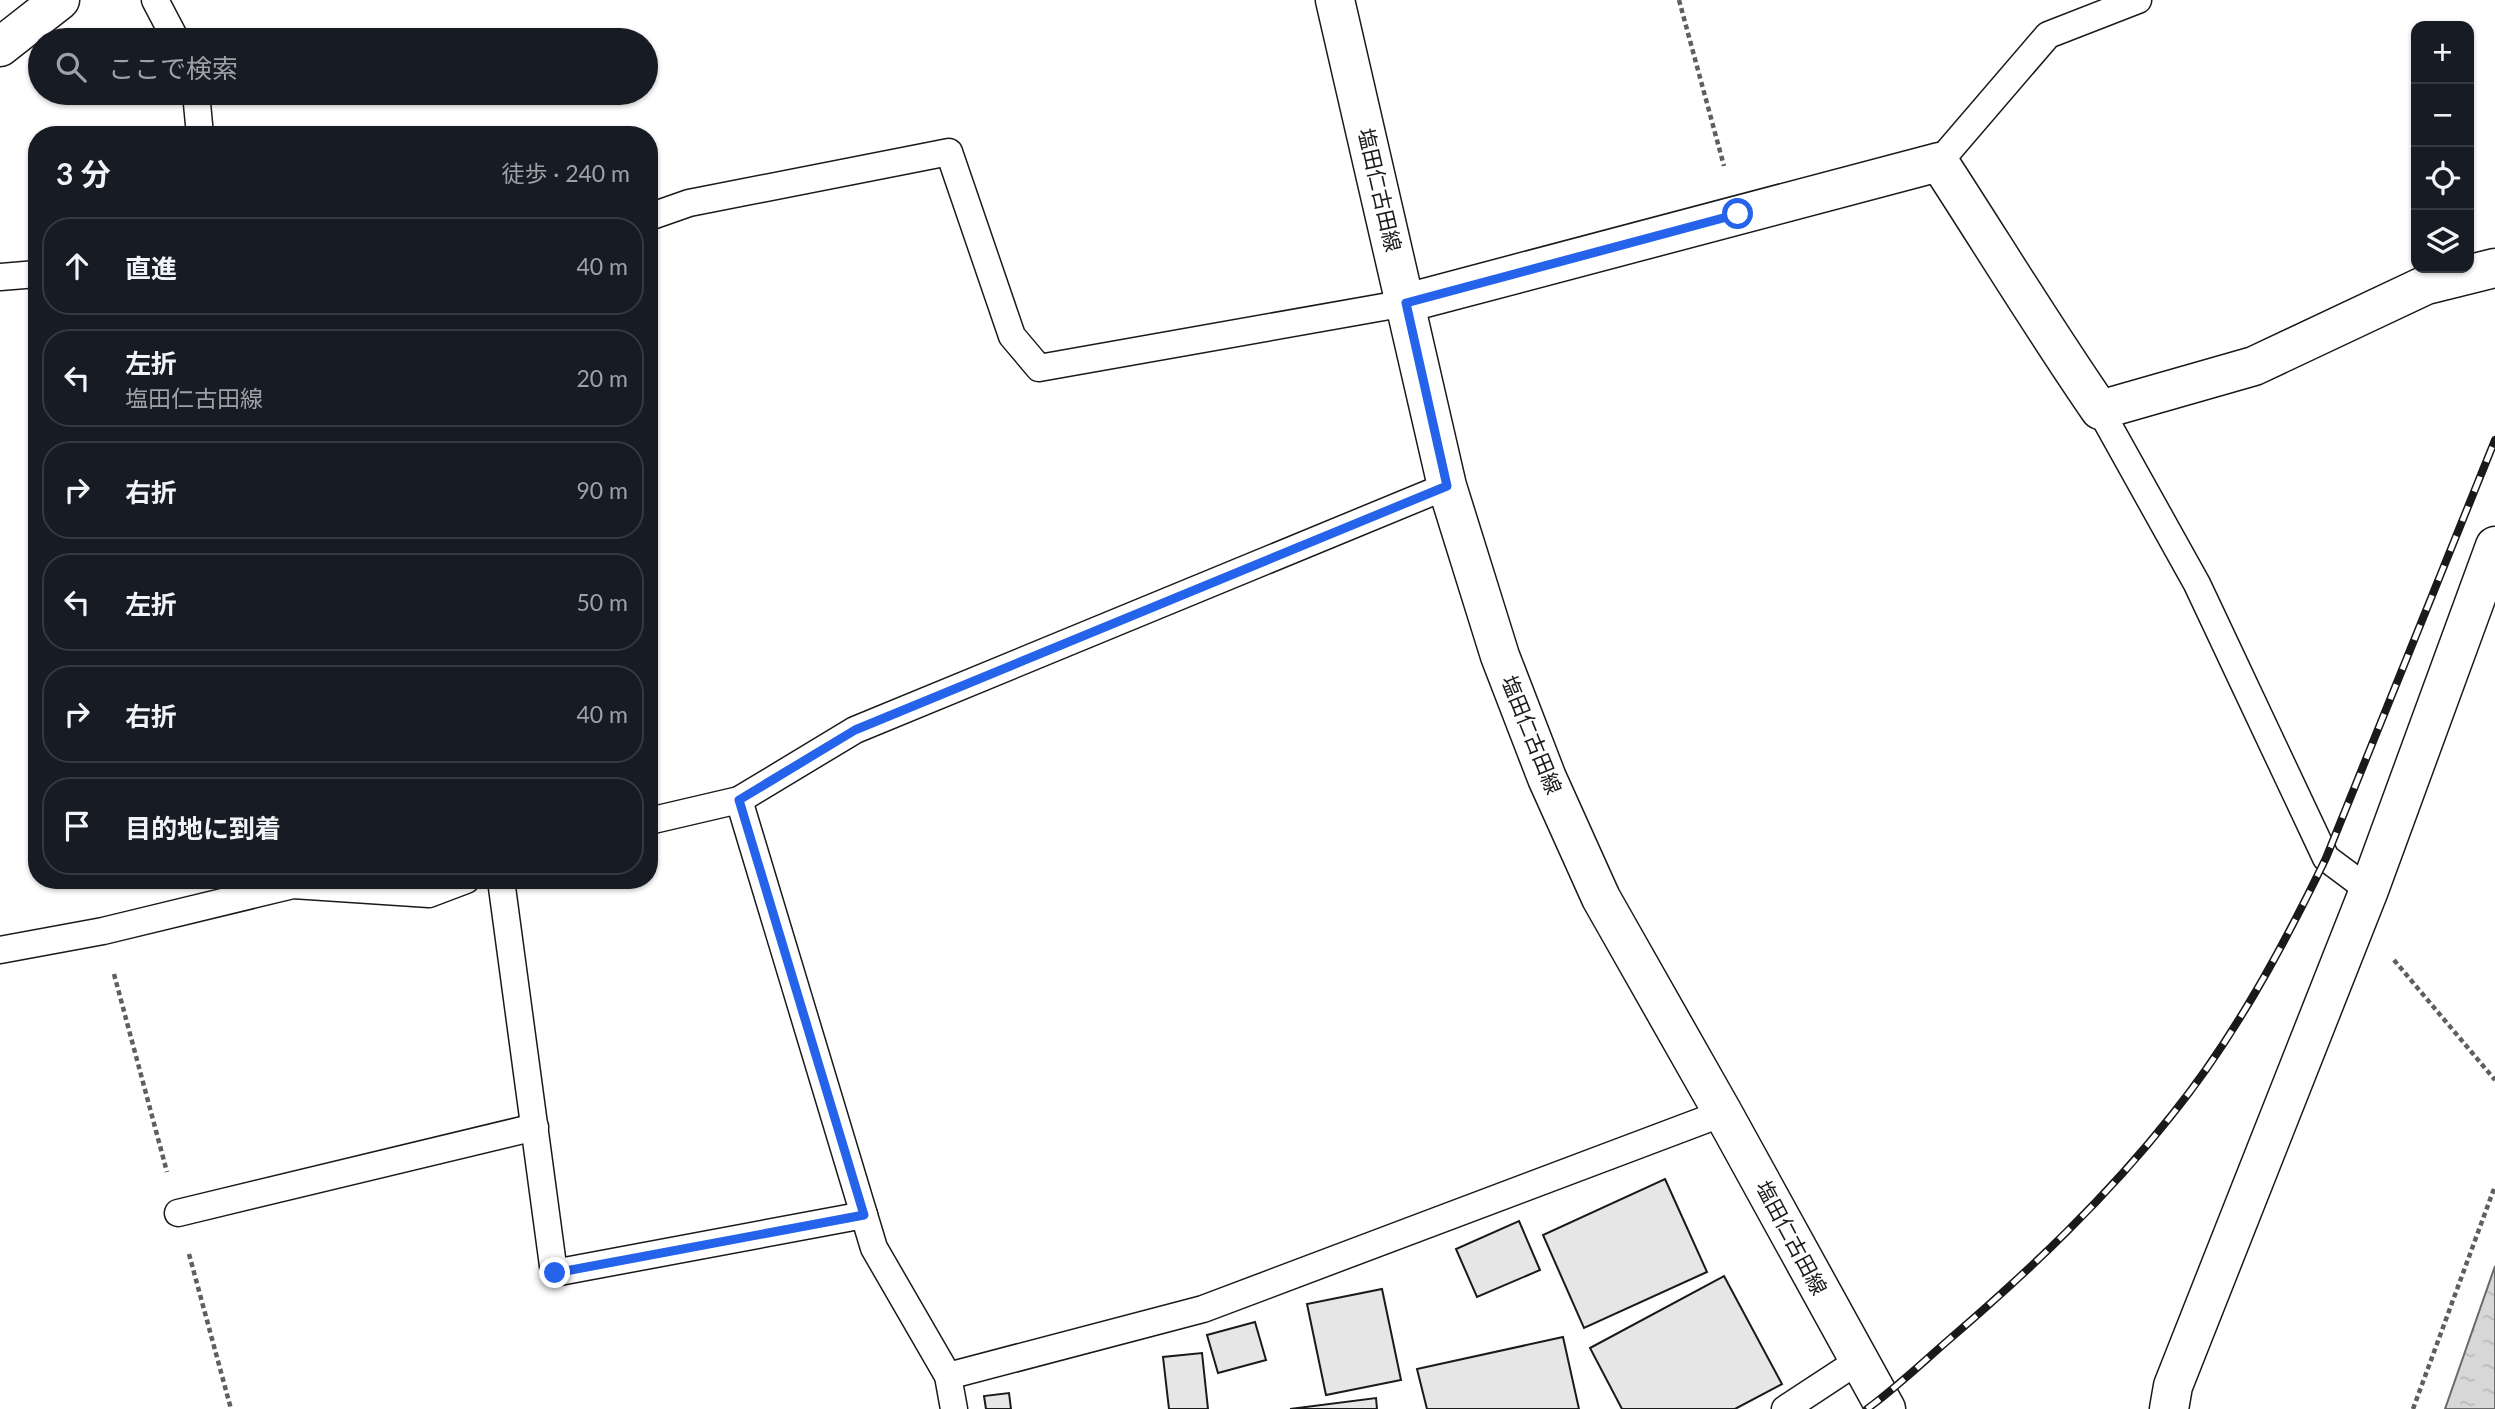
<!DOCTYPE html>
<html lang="ja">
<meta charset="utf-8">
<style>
:root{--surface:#171b24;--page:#242831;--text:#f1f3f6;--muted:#9ea1a6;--line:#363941}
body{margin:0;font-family:Lato,"Noto Sans JP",sans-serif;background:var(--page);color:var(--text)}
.controls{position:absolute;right:21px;top:21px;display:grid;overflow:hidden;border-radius:14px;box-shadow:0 2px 5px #0004}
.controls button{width:63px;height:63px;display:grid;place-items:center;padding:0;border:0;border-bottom:2px solid var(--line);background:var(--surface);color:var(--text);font:35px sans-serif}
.stop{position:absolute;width:21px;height:21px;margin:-16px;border:5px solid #2563eb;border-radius:50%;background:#fff}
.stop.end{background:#2563eb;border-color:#fff;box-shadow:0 2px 7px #0008}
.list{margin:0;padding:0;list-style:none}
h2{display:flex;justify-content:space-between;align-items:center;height:91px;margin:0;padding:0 28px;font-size:30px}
h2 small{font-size:23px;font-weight:400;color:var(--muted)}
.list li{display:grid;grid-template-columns:46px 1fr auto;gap:21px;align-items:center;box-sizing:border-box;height:98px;margin:0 14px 14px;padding:0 14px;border:2px solid var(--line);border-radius:28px}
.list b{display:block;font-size:26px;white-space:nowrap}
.list p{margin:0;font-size:23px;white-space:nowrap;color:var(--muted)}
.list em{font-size:23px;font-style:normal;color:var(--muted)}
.icon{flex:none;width:38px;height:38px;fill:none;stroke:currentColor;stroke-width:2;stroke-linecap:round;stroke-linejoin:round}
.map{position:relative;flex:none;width:2495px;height:1409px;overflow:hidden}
.search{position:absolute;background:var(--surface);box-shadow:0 2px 5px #0004;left:28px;top:28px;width:630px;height:77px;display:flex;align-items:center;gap:18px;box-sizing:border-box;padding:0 24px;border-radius:38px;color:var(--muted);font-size:26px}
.panel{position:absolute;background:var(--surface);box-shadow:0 2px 5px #0004;left:28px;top:126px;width:630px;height:763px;border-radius:28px}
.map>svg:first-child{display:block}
.water{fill:url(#water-ripples);stroke:#6a6a6a;stroke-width:2}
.building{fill:#e6e6e6;stroke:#1a1a1a;stroke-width:2}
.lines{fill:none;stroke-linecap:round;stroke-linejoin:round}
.lane-casing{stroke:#1a1a1a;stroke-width:29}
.street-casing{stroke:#1a1a1a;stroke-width:41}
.secondary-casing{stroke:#1a1a1a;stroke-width:41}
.path{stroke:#5f5f5f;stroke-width:4.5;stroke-dasharray:5 3.5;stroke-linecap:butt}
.lane{stroke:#fff;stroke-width:26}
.street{stroke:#fff;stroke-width:38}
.secondary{stroke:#fff;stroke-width:38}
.rail-casing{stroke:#1a1a1a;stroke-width:8}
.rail{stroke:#fff;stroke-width:5;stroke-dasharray:16;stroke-linecap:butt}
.route{stroke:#2563eb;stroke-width:9}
.labels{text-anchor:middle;stroke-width:5;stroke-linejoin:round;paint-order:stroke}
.street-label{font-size:21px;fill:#1a1a1a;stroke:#fff}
</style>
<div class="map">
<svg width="2495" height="1409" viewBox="0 0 2495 1409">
<defs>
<pattern id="water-ripples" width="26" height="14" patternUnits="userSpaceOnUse" patternTransform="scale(1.75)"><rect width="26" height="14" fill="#d7d7d7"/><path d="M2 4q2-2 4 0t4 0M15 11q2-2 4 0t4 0" fill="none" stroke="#b8b8b8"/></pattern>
</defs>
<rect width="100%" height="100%" fill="#fff"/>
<polygon class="water" points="2495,1266 2495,1409 2445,1409"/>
<g class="building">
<polygon points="1665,1179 1707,1272 1584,1328 1543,1235"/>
<polygon points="1519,1221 1540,1270 1477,1297 1456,1249"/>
<polygon points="1724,1276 1782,1384 1735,1409 1622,1409 1590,1348"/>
<polygon points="1382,1289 1401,1380 1326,1395 1307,1304"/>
<polygon points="1255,1322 1266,1360 1218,1373 1207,1335"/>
<polygon points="1563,1337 1579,1409 1427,1409 1417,1369"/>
<polygon points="1202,1353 1208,1409 1169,1409 1163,1357"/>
<polygon points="1009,1393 1011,1409 986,1409 984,1396"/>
<polygon points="1376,1398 1377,1409 1290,1409"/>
</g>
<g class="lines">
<g class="lane-casing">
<g id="lane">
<polyline points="155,0 176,40"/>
<polyline points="196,93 200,135"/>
<polyline points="1939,162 2048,35 2138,0"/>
<polyline points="649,217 689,203 949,152 1012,336 1039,368 1406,303"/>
<polyline points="0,277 37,274"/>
<polyline points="2100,410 2197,584 2326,858 2369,890"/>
<polyline points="739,800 874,1248 948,1376 954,1409"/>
<polyline points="649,821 739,800 855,730 1447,486"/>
<polyline points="501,880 554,1273 864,1215"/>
<polyline points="0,950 103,931 293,885 429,894 466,880"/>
<polyline points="178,1213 535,1127"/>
<polyline points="948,1376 1203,1309 1723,1113"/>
<polyline points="1785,1409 1858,1361"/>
</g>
</g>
<g class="street-casing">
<g id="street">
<polyline points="0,47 60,0"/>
<path d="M1406 303 1939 162C1993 245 2044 329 2100 410L2254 366 2426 285 2495 268"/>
<polyline points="2169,1409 2173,1386 2369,890 2495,546"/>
</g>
</g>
<g class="secondary-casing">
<polyline id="secondary" points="1335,0 1447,486 1500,656 1547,778 1601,898 1723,1113 1886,1409"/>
</g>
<g class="path">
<polyline points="1679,0 1724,166"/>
<polyline points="2394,960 2495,1080"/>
<polyline points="114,974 167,1172"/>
<polyline points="189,1254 231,1409"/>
<polyline points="2413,1409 2495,1186"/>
</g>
<use href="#lane" class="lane"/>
<use href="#street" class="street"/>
<use href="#secondary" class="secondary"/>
<g class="rail-casing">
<path id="rail" d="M1867 1409C1897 1387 1924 1361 1952 1337 2031 1269 2106 1198 2171 1116 2234 1038 2283 947 2326 858L2495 440"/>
</g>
<use href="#rail" class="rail"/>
</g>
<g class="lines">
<polyline class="route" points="555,1273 864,1215 739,800 855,730 1447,486 1406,303 1738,214"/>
</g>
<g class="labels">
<g class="street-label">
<text transform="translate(1379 190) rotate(77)" y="7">塩田仁古田線</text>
<text transform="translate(1531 735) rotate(68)" y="7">塩田仁古田線</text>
<text transform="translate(1791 1238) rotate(62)" y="7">塩田仁古田線</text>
</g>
</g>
</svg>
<div class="controls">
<button>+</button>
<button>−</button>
<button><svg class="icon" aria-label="locate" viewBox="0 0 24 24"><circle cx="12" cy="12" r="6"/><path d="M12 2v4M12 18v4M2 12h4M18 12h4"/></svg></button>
<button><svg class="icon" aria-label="layers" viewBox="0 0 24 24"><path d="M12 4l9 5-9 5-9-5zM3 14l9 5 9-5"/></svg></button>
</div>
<div class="stop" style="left:1738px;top:214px"></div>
<div class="stop end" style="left:555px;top:1273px"></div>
<div class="search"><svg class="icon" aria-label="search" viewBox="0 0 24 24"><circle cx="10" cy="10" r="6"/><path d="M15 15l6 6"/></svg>ここで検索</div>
<section class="panel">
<h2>3 分<small>徒歩 · 240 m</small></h2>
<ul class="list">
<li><svg class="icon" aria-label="ahead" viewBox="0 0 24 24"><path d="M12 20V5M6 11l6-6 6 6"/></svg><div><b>直進</b></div><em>40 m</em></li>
<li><svg class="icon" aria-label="left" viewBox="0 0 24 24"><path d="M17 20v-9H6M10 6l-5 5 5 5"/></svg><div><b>左折</b><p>塩田仁古田線</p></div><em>20 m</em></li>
<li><svg class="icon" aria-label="right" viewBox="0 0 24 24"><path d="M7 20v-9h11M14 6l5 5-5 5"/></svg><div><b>右折</b></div><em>90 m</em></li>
<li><svg class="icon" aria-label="left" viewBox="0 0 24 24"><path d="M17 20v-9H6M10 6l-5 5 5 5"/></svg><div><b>左折</b></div><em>50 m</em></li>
<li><svg class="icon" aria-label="right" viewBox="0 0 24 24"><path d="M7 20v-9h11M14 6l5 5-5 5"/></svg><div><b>右折</b></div><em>40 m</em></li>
<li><svg class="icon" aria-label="arrive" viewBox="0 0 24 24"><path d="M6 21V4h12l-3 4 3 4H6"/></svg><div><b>目的地に到着</b></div></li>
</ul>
</section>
</div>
